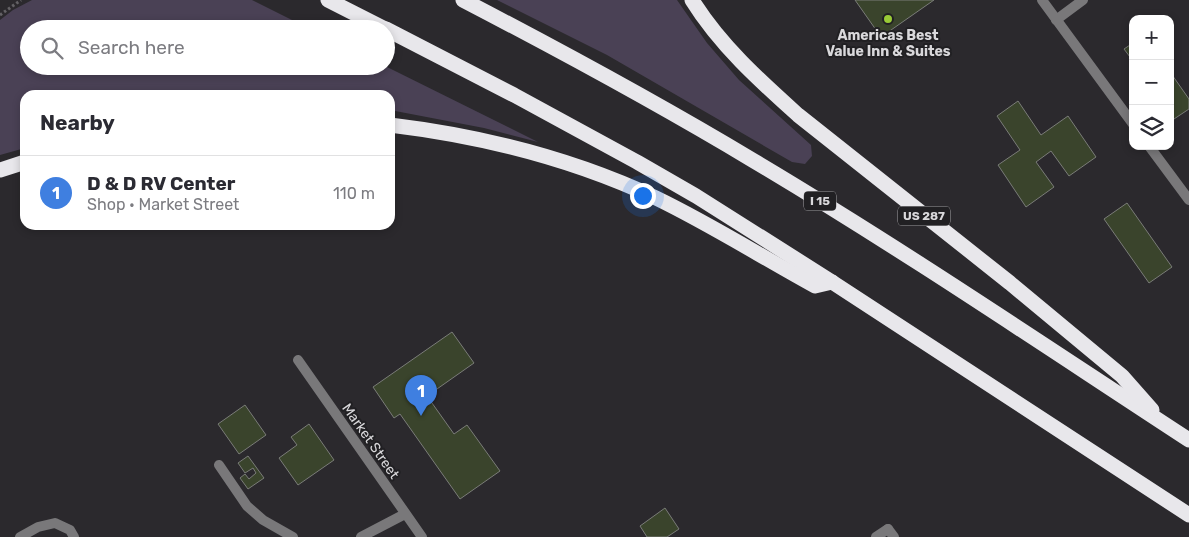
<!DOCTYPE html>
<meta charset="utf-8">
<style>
:root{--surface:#fff;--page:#f2f2f3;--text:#2b2b33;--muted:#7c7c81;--line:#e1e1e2;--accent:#5c7334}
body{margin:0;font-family:Rubik,sans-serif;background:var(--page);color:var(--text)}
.controls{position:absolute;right:15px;top:15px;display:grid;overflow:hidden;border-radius:10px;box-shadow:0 2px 8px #0003}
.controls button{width:45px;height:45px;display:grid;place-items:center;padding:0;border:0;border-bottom:1px solid var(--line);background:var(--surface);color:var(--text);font:25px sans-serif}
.you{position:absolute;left:642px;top:195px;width:18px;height:18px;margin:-12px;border:4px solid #fff;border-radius:50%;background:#1a73e8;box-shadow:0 0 0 8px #1a73e833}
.badge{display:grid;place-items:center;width:32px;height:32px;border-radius:50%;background:var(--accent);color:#fff;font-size:16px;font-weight:700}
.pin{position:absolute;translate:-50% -41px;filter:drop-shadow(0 1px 2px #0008)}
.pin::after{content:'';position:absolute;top:26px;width:18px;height:15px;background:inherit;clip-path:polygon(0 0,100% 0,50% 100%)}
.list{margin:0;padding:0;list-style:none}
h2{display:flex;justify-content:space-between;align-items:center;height:65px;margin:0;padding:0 20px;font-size:21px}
h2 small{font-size:16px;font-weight:400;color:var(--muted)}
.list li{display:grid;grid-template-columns:32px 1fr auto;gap:15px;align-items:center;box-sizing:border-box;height:75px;padding:0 20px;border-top:1px solid var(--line)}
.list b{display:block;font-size:19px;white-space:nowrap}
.list p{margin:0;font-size:16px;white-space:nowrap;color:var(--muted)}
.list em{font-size:16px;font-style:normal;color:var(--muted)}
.icon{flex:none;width:28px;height:28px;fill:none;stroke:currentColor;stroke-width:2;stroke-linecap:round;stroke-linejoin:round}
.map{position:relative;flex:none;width:1189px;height:537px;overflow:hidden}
.search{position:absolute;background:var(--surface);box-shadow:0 2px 8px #0003;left:20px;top:20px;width:375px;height:55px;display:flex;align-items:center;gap:12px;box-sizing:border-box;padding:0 18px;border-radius:28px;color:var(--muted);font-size:19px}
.panel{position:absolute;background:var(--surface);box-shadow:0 2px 8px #0003;left:20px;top:90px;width:375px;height:140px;border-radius:15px}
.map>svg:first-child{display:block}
.green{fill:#4a4155}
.building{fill:#3a442c;stroke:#7a7c78}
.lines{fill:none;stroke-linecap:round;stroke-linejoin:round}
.path{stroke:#646266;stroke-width:3;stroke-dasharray:2.5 2.5;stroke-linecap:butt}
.service{stroke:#79787a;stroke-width:10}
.minor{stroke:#79787a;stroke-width:10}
.motorway{stroke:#e8e7eb;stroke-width:15}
.poi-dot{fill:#99cb36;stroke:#212023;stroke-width:2}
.labels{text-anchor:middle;stroke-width:4;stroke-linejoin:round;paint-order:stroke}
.shield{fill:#212023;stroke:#a2a1a4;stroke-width:1}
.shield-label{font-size:12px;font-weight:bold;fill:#d9d8db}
.poi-label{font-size:14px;font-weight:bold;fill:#d9d8db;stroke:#212023}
.street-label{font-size:14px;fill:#d9d8db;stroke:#212023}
</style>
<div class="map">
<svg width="1189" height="537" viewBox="0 0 1189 537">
<rect width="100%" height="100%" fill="#2b292d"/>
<g class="green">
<polygon points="32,0 252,0 310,29 29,29 29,66 385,66 538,142 484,128 390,110 390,95 25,95 25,148 0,155 0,20 13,10"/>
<polygon points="497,0 677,0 707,43 739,80 811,145 812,156 805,164 792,162 607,55"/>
</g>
<g class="building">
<polygon points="855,0 934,0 881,37"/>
<polygon points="1133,43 1133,61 1124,49"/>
<polygon points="1170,72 1189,99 1189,109 1174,119 1170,114"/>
<polygon points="1018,101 1041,135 1068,116 1096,157 1069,176 1051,151 1036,162 1054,187 1026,207 998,165 1020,150 997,116"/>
<polygon points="1127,203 1172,267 1149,283 1104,219"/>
<polygon points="452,332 474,363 427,396 454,434 467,425 500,471 460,499 400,414 394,418 373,387"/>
<polygon points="245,405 266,435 239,454 218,424"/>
<polygon points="309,424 334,460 298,485 279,458 297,445 291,437"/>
<polygon points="248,456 264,478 248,489 240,478 245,474 249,479 256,473 253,468 245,473 238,463"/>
<polygon points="665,508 679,529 667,537 647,537 640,526"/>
</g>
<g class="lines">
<polyline class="path" points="0,15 21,0"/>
<g class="service">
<polyline points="219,465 247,506 263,520 293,537"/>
<polyline points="888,529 894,537"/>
<polyline points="20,537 38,527 55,523 70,530 74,537"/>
<polyline points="361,537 405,514"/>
</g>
<g class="minor">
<polyline points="1042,0 1133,124"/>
<polyline points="1056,20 1083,0"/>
<polyline points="1149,146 1189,200"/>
<polyline points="298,360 422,537"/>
<polyline points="876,537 888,529"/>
</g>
<g class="motorway">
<polyline points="328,0 385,29"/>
<path d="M463 0C561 51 659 104 754 161 902 249 1045 346 1189 440"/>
<path d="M692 0C720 45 759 80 798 115L1010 283 1122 376 1152 410"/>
<polyline points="386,29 514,95 637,162 696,196 832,282 1189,515"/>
<path d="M390 125C481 136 573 159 656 198 710 224 762 257 815 286L832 282"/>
<polyline points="0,170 25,162"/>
</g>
</g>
<circle class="poi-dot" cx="888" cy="19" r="5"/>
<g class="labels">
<g class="shield">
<rect x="804" y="191.5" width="32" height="19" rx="4"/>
<rect x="898" y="206.5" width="52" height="19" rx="4"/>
</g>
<g class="shield-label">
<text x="820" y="205">I 15</text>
<text x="924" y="220">US 287</text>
</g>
<g class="poi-label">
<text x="888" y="40">Americas Best<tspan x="888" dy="16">Value Inn &amp; Suites</tspan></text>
</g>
<g class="street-label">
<text transform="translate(371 441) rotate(55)" y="5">Market Street</text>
</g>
</g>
</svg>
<div class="controls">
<button>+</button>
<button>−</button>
<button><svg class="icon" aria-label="layers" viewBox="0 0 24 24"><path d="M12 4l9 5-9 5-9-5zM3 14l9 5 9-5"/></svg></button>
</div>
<div class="you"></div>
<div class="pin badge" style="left:421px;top:416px;background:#3f7fe0">1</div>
<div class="search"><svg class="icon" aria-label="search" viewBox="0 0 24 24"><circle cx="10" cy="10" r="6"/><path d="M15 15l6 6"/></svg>Search here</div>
<section class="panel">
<h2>Nearby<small></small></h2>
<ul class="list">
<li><span class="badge" style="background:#3f7fe0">1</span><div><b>D &amp; D RV Center</b><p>Shop · Market Street</p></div><em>110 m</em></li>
</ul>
</section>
</div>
